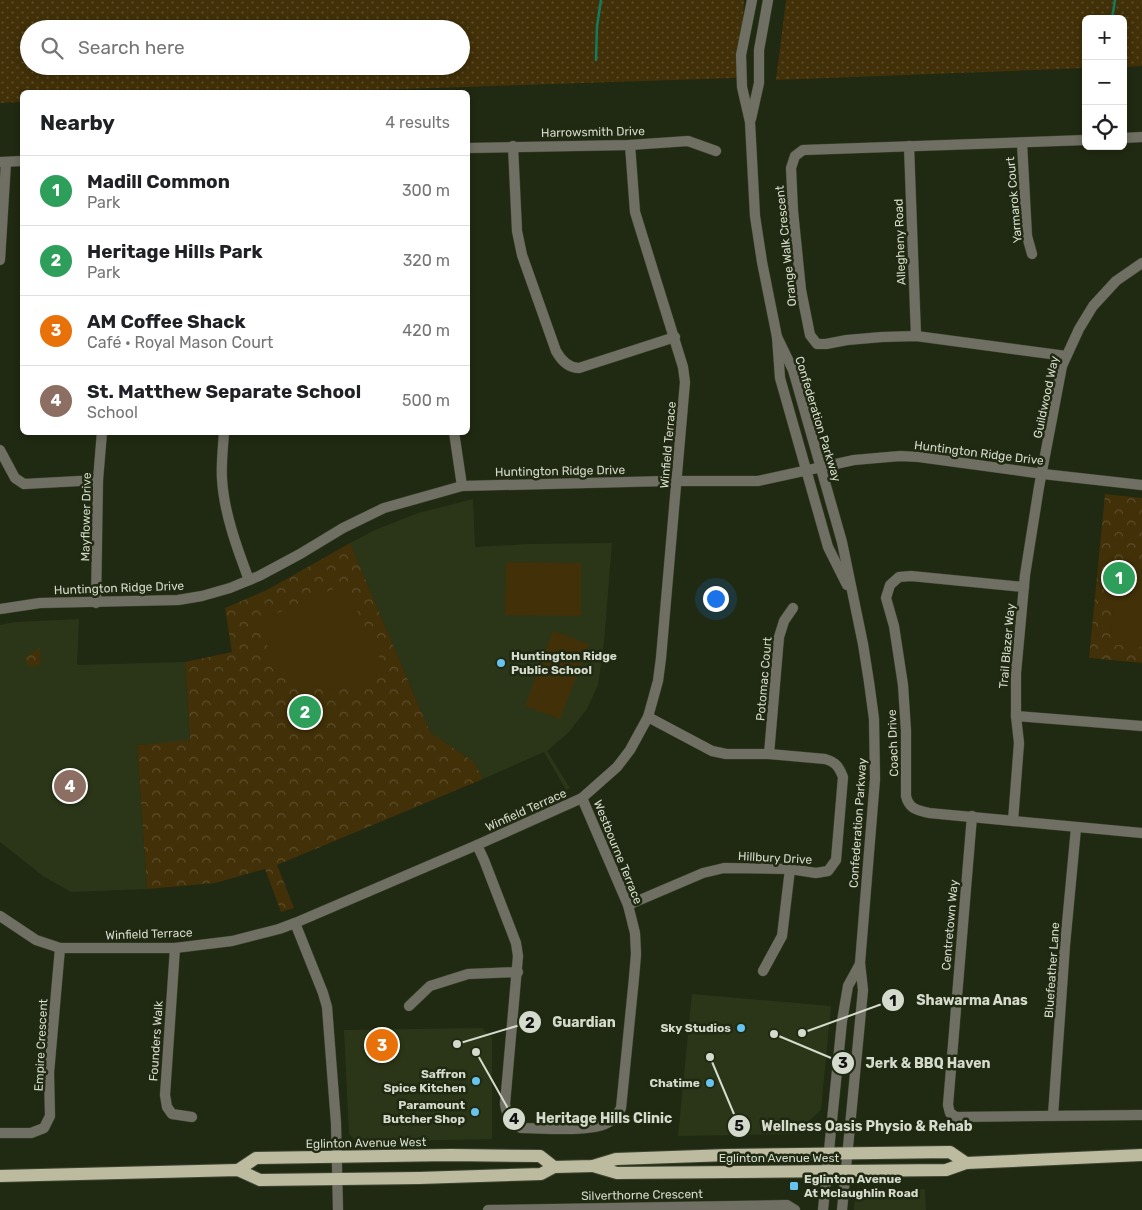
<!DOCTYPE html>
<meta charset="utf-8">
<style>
:root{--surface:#fff;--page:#f2f2f2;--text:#202124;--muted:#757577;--line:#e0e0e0;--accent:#db2777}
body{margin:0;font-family:Rubik,sans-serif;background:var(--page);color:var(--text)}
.controls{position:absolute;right:15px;top:15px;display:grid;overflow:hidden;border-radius:8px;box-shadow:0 2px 8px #0003}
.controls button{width:45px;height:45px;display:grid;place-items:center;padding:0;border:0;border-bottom:1px solid var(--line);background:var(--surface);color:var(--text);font:25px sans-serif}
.you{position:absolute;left:715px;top:598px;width:18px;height:18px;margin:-12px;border:4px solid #fff;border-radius:50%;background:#1a73e8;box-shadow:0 0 0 8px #1a73e833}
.badge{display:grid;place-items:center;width:32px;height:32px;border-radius:50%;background:var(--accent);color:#fff;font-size:16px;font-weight:700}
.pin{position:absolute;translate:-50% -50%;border:2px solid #fff;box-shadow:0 1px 5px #0006}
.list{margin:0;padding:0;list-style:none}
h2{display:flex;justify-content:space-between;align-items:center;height:65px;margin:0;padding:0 20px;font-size:21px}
h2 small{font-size:16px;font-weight:400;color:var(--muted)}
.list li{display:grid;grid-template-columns:32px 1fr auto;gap:15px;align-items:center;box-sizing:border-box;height:70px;padding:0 20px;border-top:1px solid var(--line)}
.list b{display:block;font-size:19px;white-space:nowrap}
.list p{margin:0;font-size:16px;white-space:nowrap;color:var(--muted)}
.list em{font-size:16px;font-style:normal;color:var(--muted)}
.icon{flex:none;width:28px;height:28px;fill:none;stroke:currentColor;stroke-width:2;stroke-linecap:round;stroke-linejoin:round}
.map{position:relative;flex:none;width:1142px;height:1210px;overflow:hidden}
.search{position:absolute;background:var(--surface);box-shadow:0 2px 8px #0003;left:20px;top:20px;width:450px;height:55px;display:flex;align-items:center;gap:12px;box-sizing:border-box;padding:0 18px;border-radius:28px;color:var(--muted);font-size:19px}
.panel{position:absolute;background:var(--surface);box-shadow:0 2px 8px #0003;left:20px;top:90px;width:450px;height:345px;border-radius:8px}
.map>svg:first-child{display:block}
.built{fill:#2b3618}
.grass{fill:url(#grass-dots);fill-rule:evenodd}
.park{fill:url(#park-crowns)}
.pitch{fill:#413008}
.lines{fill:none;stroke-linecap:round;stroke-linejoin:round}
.stream{stroke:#117c5e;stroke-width:2.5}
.minor-casing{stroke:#3d452f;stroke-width:11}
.major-casing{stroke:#3d452f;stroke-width:14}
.minor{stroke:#706f63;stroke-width:10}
.major{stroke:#bcbba0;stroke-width:12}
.poi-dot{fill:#67c4ef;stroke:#202911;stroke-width:2}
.labels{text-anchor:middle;stroke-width:5;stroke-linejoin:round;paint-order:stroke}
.street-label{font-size:12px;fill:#d5dbcc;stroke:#202911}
.poi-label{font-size:12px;font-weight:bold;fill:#d5dbcc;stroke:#202911;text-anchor:end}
.leader{fill:none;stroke:#d5dbcc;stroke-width:2}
.callout-dot{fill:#d5dbcc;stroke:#202911;stroke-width:2}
.mark-label{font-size:15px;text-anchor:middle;font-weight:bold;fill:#111}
.callout-label{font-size:14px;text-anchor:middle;font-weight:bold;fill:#d5dbcc;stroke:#202911;stroke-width:5;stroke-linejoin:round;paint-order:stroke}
</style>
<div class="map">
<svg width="1142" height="1210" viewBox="0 0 1142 1210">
<defs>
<pattern id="grass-dots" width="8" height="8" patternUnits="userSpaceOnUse" patternTransform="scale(1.25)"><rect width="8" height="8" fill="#413008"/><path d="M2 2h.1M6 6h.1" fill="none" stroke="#5c4d2b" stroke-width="1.8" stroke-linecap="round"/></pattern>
<pattern id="park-crowns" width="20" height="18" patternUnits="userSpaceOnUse" patternTransform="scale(1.25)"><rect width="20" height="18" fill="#413008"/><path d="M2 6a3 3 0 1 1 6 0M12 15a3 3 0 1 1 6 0" fill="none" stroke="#5c4d2b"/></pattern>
</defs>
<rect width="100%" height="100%" fill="#202911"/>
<g class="built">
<polygon points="473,499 475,547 528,544 612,543 604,642 598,685 587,709 569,732 547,751 570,788 566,790 544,752 483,779 474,762 430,732 350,543 375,530 418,513"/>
<polygon points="79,619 77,665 185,662 190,741 137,745 147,889 71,892 43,876 0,842 0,625 15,622"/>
<polygon points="692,994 831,1006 821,1110 795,1134 678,1136"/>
<polygon points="482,1028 492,1038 492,1139 357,1142 349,1134 344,1030"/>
<polygon points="925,1189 926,1210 854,1210 855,1198 862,1191"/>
</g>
<g class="grass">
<path d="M0 0H744L740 73 735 78 311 92H22V102L0 103ZM29 29H461V66H29Z"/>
<polygon points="786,0 1142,0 1142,66 1123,67 1123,19 1086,19 1086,68 776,80"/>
</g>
<g class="park">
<polygon points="1105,494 1142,498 1142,663 1089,658"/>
<polygon points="350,543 430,732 474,762 483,779 277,865 294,908 281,912 265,869 215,883 147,889 137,745 190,740 185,662 232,652 225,608 267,590"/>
<polygon points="40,648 41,663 38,666 31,667 25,661 26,657"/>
</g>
<g class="pitch">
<polygon points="506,562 581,563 581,616 505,615"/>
<polygon points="1116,570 1142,572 1142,647 1110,644"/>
<path d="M340 586 347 590 387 673C376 677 365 684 355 686 326 694 292 686 276 660 268 649 263 635 257 622Z"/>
<polygon points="553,631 589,644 560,719 525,706"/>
</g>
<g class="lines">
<g class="stream">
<polyline points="1112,19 1115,0"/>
<polyline points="596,60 597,26 601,0"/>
</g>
<g class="minor-casing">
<g id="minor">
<polyline points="752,0 741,55 742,87 750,122 755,216 762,262 777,337 780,378 828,547 847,585"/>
<polyline points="751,119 759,83 759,50 768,0"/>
<polyline points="1123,138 1142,137"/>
<polyline points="1022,143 1027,236 1032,254"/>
<path d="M513 146 517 231 522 255 556 351C561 360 568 368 579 368L675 337"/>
<polyline points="909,146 916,336"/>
<polyline points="468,148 630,145 688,141 716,151"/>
<polyline points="1,162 22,161"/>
<polyline points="0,260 6,162"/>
<polyline points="777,337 793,370 842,542 863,644 869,682 874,719 875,779 860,963 863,990 842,1210"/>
<polyline points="1066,356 916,336 882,337 847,340 826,344 817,344 810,335 801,290 793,211 791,168 795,156 803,150 1086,140"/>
<path d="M224 432C223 448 221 464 222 479 224 513 237 548 249 580"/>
<polyline points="454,432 462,486"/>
<polyline points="0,450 15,478 24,484 98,480"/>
<path d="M1024 587 911 576 899 577 890 585 886 598 894 626 903 685 906 731V796C909 809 917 810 929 813L1142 833"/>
<polyline points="96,603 98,480 102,432"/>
<polyline points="0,609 40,603 178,600 202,596 230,588 259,576 300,554 343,528 384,508 462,486 667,481 758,481 854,460 900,456 919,457 1043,474 1142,485"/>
<polyline points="1016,716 1142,726"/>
<polyline points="769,754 779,637 784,621 793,608"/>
<polyline points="972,816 948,1105 950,1113 956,1117 1142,1115"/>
<polyline points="1013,821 1019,743 1016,716 1016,673 1025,575 1039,487 1062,366 1079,329 1093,306 1116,281 1142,263"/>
<path d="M477 845 484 860 516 943 518 956 505 1104C507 1116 510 1123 521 1128 542 1128 593 1133 609 1122 615 1119 618 1113 621 1108L634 978 636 954 635 933 628 905 582 798"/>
<path d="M628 905 703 873 724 868 790 869 816 873 828 871 836 860 843 777C839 767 836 762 825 759L769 754H726L712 751 648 717"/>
<polyline points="0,916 36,940 60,948 175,948 232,941 279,929 295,923 477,845 582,798 617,767 630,750 648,717 658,681 661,658 685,382 683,367 635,212 630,145"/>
<polyline points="295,923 323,993 327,1007 336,1123 338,1210"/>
<polyline points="175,948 165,1095 167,1107 172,1114 192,1117"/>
<polyline points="763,971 782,936 790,869"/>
<polyline points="409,1006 430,986 468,974 518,972"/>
<polyline points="1053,1115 1065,945 1076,828"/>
<polyline points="0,1133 31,1133 44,1128 50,1116 49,1073 60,948"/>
<polyline points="488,1210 787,1205 795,1210"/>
<polyline points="823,1210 842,1021 848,986 860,964"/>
</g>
</g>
<g class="major-casing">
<g id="major">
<polyline points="593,1166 617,1173 946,1170 966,1163 1142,1155"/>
<polyline points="238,1170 256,1158 450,1155 540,1156 554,1167"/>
<polyline points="0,1176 238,1170 260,1180 419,1178 541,1174 554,1167 593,1166 616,1159 728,1155 950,1152 966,1163"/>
</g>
</g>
<use href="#minor" class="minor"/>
<use href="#major" class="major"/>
</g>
<g class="poi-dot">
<circle cx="501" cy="663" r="5"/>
<circle cx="741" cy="1028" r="5"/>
<circle cx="476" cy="1081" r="5"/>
<circle cx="710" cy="1083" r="5"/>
<circle cx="475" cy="1112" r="5"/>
<rect x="789" y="1181" width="10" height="10" rx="2.5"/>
</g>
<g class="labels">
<g class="street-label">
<text transform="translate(593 132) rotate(-1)" y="4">Harrowsmith Drive</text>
<text transform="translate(1014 200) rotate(-95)" y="4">Yarmarok Court</text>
<text transform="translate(900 242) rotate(-92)" y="4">Allegheny Road</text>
<text transform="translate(786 246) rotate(-96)" y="4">Orange Walk Crescent</text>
<text transform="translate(1046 397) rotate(-78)" y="4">Guildwood Way</text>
<text transform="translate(818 419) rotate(73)" y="4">Confederation Parkway</text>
<text transform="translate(668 445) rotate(-85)" y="4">Winfield Terrace</text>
<text transform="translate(979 453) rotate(7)" y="4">Huntington Ridge Drive</text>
<text transform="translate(560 471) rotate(-1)" y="4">Huntington Ridge Drive</text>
<text transform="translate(86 517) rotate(-89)" y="4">Mayflower Drive</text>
<text transform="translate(119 588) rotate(-2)" y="4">Huntington Ridge Drive</text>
<text transform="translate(1007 646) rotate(-85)" y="4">Trail Blazer Way</text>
<text transform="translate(764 679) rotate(-85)" y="4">Potomac Court</text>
<text transform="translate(893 743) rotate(-92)" y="4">Coach Drive</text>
<text transform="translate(526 810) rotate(-24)" y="4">Winfield Terrace</text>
<text transform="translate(858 823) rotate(-86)" y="4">Confederation Parkway</text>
<text transform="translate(618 852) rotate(68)" y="4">Westbourne Terrace</text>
<text transform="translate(775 858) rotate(3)" y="4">Hillbury Drive</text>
<text transform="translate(950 925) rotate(-85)" y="4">Centretown Way</text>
<text transform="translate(149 934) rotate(-2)" y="4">Winfield Terrace</text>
<text transform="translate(1052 970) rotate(-86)" y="4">Bluefeather Lane</text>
<text transform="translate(156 1041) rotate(-86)" y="4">Founders Walk</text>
<text transform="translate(41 1045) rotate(-87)" y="4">Empire Crescent</text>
<text transform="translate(366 1143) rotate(-1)" y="4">Eglinton Avenue West</text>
<text x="779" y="1162">Eglinton Avenue West</text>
<text transform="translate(642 1195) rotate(-1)" y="4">Silverthorne Crescent</text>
</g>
<g class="poi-label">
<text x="511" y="660" text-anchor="start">Huntington Ridge<tspan x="511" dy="14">Public School</tspan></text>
<text x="731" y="1032">Sky Studios</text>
<text x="466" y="1078">Saffron<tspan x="466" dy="14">Spice Kitchen</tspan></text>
<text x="700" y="1087">Chatime</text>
<text x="465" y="1109">Paramount<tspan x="465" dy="14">Butcher Shop</tspan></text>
<text x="804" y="1183" text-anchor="start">Eglinton Avenue<tspan x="804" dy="14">At Mclaughlin Road</tspan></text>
</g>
</g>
<path class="leader" d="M802 1033L893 1000M457 1044L530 1022M774 1034L843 1063M476 1052L514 1119M710 1057L739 1126"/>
<g class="callout-dot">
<circle cx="802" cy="1033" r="5"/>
<circle cx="457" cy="1044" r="5"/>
<circle cx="774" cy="1034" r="5"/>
<circle cx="476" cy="1052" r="5"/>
<circle cx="710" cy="1057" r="5"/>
<circle cx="893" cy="1000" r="12"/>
<circle cx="530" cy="1022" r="12"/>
<circle cx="843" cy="1063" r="12"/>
<circle cx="514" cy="1119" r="12"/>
<circle cx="739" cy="1126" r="12"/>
</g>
<g class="mark-label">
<text x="893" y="1006">1</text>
<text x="530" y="1028">2</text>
<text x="843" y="1068">3</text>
<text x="514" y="1124">4</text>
<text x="739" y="1131">5</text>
</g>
<g class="callout-label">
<text x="972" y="1005">Shawarma Anas</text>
<text x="584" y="1027">Guardian</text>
<text x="928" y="1068">Jerk &amp; BBQ Haven</text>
<text x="604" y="1123">Heritage Hills Clinic</text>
<text x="867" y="1131">Wellness Oasis Physio &amp; Rehab</text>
</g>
</svg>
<div class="controls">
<button>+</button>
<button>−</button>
<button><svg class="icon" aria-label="locate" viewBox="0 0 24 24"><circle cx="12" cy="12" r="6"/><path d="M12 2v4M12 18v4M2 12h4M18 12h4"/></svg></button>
</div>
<div class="you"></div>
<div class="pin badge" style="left:1119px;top:578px;background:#2e9e5b">1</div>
<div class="pin badge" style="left:305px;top:712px;background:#2e9e5b">2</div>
<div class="pin badge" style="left:382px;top:1045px;background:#e8710a">3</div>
<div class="pin badge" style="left:70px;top:786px;background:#8d6e63">4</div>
<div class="search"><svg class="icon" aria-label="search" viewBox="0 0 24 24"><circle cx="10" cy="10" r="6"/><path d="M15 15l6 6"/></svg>Search here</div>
<section class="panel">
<h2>Nearby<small>4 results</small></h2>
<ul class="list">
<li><span class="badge" style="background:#2e9e5b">1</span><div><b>Madill Common</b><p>Park</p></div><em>300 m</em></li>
<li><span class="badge" style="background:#2e9e5b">2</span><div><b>Heritage Hills Park</b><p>Park</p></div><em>320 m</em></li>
<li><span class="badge" style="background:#e8710a">3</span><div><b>AM Coffee Shack</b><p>Café · Royal Mason Court</p></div><em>420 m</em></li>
<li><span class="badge" style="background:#8d6e63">4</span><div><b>St. Matthew Separate School</b><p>School</p></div><em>500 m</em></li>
</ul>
</section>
</div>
